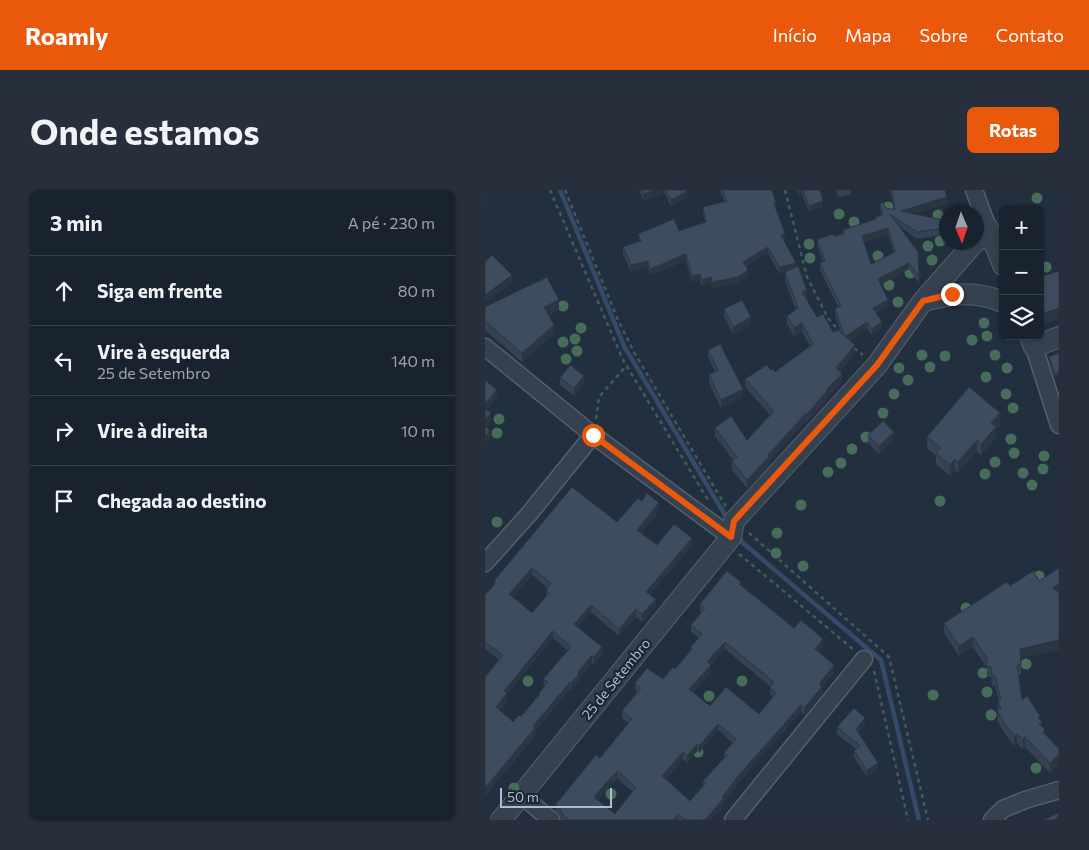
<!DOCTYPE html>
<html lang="pt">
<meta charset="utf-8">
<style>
:root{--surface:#19232f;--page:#262f3b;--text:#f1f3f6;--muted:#9fa4aa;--line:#37404b;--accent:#ea580c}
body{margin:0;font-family:Commissioner,sans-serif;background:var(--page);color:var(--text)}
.controls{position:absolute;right:15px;top:15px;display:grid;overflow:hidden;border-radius:8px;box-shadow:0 1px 4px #0004}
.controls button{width:45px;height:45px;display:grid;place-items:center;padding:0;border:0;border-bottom:1px solid var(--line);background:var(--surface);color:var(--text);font:25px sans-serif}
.compass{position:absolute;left:454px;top:15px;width:45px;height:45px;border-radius:50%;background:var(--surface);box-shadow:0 1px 4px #0004;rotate:178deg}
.scale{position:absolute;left:15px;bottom:12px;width:112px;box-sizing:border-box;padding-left:5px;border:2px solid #b1bcca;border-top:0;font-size:14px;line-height:18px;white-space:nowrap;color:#b1bcca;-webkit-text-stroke:4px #1b2634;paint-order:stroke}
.stop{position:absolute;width:15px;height:15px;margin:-11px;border:4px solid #ea580c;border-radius:50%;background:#fff}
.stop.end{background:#ea580c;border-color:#fff;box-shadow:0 1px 5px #0008}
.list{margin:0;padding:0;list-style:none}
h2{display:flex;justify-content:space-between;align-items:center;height:65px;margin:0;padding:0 20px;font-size:21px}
h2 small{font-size:16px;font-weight:400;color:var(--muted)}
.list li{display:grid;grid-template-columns:32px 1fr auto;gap:15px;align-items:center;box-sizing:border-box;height:70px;padding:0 20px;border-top:1px solid var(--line)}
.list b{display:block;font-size:19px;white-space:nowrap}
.list p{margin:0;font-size:16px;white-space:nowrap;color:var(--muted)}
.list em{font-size:16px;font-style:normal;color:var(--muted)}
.icon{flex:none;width:28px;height:28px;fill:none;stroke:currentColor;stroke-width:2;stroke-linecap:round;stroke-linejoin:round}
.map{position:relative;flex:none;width:574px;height:630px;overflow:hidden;border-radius:8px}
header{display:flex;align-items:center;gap:30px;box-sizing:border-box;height:70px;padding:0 25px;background:var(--accent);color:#fff}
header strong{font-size:24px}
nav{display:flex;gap:28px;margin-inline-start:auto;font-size:18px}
.intro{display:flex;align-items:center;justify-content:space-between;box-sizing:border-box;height:120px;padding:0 30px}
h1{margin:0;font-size:35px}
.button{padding:12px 22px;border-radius:8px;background:var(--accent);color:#fff;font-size:18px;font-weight:700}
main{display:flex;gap:30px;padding:0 30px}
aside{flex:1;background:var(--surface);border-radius:8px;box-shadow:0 1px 4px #0004}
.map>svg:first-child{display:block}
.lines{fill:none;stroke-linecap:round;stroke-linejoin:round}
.stream{stroke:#344b68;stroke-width:4.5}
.minor-casing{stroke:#545f6d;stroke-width:19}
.tertiary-casing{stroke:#545f6d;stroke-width:22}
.path{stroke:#415b5d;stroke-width:2.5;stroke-dasharray:4 4;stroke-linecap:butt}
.minor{stroke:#36414f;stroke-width:16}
.tertiary{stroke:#36414f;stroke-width:20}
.tree{fill:#476c5a}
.wall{fill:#344252;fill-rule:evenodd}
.shaded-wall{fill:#2b3642}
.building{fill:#3d4d5f;stroke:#2b3642;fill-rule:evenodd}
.route{stroke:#ea580c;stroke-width:6}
.labels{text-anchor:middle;stroke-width:4.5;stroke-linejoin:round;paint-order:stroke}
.street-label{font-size:14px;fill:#b1bcca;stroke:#1b2634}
</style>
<header>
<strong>Roamly</strong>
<nav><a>Início</a><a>Mapa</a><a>Sobre</a><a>Contato</a></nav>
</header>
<div class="intro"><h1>Onde estamos</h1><a class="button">Rotas</a></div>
<main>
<aside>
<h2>3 min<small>A pé · 230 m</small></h2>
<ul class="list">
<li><svg class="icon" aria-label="ahead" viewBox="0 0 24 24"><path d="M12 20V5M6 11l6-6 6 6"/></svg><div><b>Siga em frente</b></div><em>80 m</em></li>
<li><svg class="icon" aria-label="left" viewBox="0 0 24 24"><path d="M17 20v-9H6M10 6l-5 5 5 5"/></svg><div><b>Vire à esquerda</b><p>25 de Setembro</p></div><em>140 m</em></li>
<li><svg class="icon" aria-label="right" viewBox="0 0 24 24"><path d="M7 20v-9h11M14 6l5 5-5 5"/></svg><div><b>Vire à direita</b></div><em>10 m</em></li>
<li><svg class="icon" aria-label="arrive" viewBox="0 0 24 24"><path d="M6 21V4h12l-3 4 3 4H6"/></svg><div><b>Chegada ao destino</b></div></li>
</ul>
</aside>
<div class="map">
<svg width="574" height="630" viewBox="0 0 574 630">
<rect width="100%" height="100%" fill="#212f3f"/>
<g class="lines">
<g class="stream">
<polyline points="75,0 139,156 243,330"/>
<polyline points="252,345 258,353 396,470 434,630"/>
</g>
<g class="minor-casing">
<g id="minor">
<polyline points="489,0 503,38"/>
<polyline points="0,157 108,245 246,347"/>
<polyline points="549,157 574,235"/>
<polyline points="0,373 44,324 108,245"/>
<polyline points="36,605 66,630"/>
<polyline points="248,630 379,469"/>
<polyline points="507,630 518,619 540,610 574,600"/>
</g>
</g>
<g class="tertiary-casing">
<g id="tertiary">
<polyline points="492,51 503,38 518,75"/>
<path d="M438 111C467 104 489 100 518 112"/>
<polyline points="545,146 549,157 574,147"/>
<polyline points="16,630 246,347 249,331 392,175 438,111 490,52"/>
</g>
</g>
<g class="path">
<polyline points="65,0 138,170 223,310"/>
<polyline points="80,0 133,130 150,164 241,317"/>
<polyline points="300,0 322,87 343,128 354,141"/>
<polyline points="369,158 378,165"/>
<polyline points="111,229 114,207 142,175"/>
<polyline points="264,343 404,467 443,630"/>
<polyline points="254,364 369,460"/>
<polyline points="389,481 423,630"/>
</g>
<use href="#minor" class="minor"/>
<use href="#tertiary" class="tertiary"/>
</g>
<g class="tree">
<circle cx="552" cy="8" r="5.5"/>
<circle cx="403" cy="17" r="5.5"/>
<circle cx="354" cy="24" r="5.5"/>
<circle cx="453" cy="25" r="5.5"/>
<circle cx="369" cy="32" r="5.5"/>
<circle cx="455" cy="51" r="5.5"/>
<circle cx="324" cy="54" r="5.5"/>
<circle cx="443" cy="56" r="5.5"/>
<circle cx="393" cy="66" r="5.5"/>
<circle cx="325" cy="68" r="5.5"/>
<circle cx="447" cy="70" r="5.5"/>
<circle cx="561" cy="77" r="5.5"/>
<circle cx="425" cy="83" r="5.5"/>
<circle cx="404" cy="95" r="5.5"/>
<circle cx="413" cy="112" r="5.5"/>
<circle cx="78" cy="116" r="5.5"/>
<circle cx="499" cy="133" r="5.5"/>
<circle cx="96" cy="138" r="5.5"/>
<circle cx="502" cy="146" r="5.5"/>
<circle cx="90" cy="149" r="5.5"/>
<circle cx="487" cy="150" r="5.5"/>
<circle cx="78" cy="152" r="5.5"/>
<circle cx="92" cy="161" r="5.5"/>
<circle cx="437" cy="165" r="5.5"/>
<circle cx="510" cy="165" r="5.5"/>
<circle cx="460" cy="166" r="5.5"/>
<circle cx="81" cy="169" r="5.5"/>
<circle cx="445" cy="177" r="5.5"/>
<circle cx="414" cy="178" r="5.5"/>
<circle cx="522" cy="178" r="5.5"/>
<circle cx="501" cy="187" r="5.5"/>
<circle cx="423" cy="190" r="5.5"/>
<circle cx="409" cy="204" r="5.5"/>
<circle cx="521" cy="204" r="5.5"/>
<circle cx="528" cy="218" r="5.5"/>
<circle cx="398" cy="223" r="5.5"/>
<circle cx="14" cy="229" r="5.5"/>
<circle cx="12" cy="243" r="5.5"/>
<circle cx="381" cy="247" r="5.5"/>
<circle cx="526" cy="249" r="5.5"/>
<circle cx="367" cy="259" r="5.5"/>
<circle cx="529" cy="263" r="5.5"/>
<circle cx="559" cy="266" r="5.5"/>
<circle cx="510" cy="272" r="5.5"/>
<circle cx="356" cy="273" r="5.5"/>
<circle cx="558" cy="279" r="5.5"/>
<circle cx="343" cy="282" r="5.5"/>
<circle cx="538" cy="283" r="5.5"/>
<circle cx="500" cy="284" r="5.5"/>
<circle cx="547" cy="295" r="5.5"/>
<circle cx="455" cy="311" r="5.5"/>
<circle cx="316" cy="315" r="5.5"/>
<circle cx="12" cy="332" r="5.5"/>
<circle cx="292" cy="343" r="5.5"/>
<circle cx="291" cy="363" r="5.5"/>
<circle cx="318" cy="376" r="5.5"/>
<circle cx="554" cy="386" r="5.5"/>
<circle cx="481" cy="418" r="5.5"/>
<circle cx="541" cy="474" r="5.5"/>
<circle cx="498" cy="483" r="5.5"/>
<circle cx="43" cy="491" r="5.5"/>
<circle cx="257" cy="491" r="5.5"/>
<circle cx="502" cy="502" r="5.5"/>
<circle cx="448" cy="505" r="5.5"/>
<circle cx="224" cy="506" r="5.5"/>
<circle cx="506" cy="525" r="5.5"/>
<circle cx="213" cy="562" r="5.5"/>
<circle cx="551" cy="578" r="5.5"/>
<circle cx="29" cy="598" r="5.5"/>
<circle cx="126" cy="604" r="5.5"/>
</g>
<g class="wall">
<polygon points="154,0 202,0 202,7 186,16 179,3 158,11"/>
<path d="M234 0H287L291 19 300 49 299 50 311 77 322 108H321L332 127 348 142H356L350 126V119L353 117 335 80V73L338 72 332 56V50L358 44V40L390 29V27L396 25 395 20V14L401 18 409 20 405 0H460L462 14 429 24 462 31V44L432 49 415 37 434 86V93L424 79 395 95 403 117 391 123 397 139 387 145 382 139 365 150 370 163 355 181 357 192 342 207V209L322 232 321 231 284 271V275L262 298 247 280V271L248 270 230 246V238L262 250 285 225 260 197V189L286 180 290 182 325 156 317 142 309 146 302 134V126L311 120 300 91V82H301L294 83 283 63 260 77 263 87 253 93 227 98 226 93 217 96 215 90 207 92 201 71 165 85 163 77 146 82 138 64V57L154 51 153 44 194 41 220 32 218 23V17L240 12ZM403 45 409 63 386 74 379 52Z"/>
<polygon points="312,0 335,0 338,17 324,22 317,4 314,5"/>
<polygon points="351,0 366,0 366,5 353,7"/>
<polygon points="574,81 574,128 560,133 555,120 555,87"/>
<polygon points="0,117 74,119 64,125 69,144 37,172 0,140"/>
<polygon points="239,119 266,135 248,144 239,127"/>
<polygon points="223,160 258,207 236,218 224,193 224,185 230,182 223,167"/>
<polygon points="574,163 574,186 570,188 564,171 564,167"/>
<polygon points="75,188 99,194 89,206 75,195"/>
<polygon points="515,235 511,239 511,248 496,265 492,261 473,283 470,280 465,286 451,274 451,266 442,258 442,247"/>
<polygon points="383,245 409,249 394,264 383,253"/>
<path d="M157 311 174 321 156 343 172 355 207 356 165 404 171 416 157 432 151 427 134 446 106 422 92 437 117 465 109 474 107 473 94 488V491L86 500 85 499 50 541V546L0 606V485L1 486 14 470 0 459V405L9 394V391L132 332ZM47 385 62 398 61 400V407L47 423 28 407ZM68 448 83 461 58 489 59 497 54 503V506L36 526 28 532 15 520 22 511V504Z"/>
<path d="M256 395 309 438 338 456 333 462 349 482 337 497V504L319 525 316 522 254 592 239 612V615L226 630H76L75 626 71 621V614L115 568 143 533 137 528V521L152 502 150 500V493L178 489 190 479 205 461V458L214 448 206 442V435L217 422 215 421V414ZM240 459 286 497 285 498V505L288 507 274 524 225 516 208 502 226 482V475ZM233 540 248 553 239 563V568L218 591V596L205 611 181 589 198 569 202 573 212 561 214 563ZM132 588 148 602 130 624 113 610 128 592 129 593Z"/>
<polygon points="459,433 536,469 536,485 534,485 537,510 555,530 557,537 560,544 574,559 574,574 565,583 540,557 538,559 532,553 529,556 520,544 512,530 513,511 514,511 510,496 507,496 506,487 502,487 502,478 488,457 474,466 459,443"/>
<polygon points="380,534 373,543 393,579 382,587 369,567 369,561 371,559 352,544 352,537"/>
</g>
<g class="shaded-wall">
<polygon points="170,0 179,0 179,3 158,11 158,4"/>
<polygon points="314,0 317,0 317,4 314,5"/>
<polygon points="202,1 202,7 186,16 186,10"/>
<polygon points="2,5 2,12 0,13 0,6"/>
<polygon points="462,7 462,14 416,28 416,21"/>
<polygon points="338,11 338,17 324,22 324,16"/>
<polygon points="403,38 403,45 377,53 377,46"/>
<polygon points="300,43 300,49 296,51 296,45"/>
<polygon points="283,57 283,63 258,79 258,72"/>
<polygon points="201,64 201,71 165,85 165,79"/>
<polygon points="163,71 163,77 146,82 146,75"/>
<polygon points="311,73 311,80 294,83 294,77"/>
<polygon points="424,73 424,79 393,96 393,89"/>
<polygon points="263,80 263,87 253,93 227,98 227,92"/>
<polygon points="215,84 215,90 207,92 207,86"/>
<polygon points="27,85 27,93 0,113 0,105"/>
<polygon points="226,87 226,93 217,96 217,90"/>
<polygon points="322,100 322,108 317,110 317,102"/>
<polygon points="74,110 74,119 59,127 59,117"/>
<polygon points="403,110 403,117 388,125 388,118"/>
<polygon points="574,118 574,128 560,133 560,123"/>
<polygon points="266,127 266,135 248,144 248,137"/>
<polygon points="382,132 382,139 360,154 360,147"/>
<polygon points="397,132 397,139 387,145 387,139"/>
<polygon points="317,133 317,142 309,146 309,138"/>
<polygon points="69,135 69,144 37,172 37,163"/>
<polygon points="370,155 370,163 351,186 351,178"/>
<polygon points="574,182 574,186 570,188 570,184"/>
<polygon points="357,184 357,192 342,207 342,209 322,232 322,224 341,200"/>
<polygon points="99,186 99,194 89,206 89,198"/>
<polygon points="258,199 258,207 236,218 236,210"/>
<polygon points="12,200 12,207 0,222 0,214"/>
<polygon points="6,223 6,231 0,238 0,230"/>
<polygon points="321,223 321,231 284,271 284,275 262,298 262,290 283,265"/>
<polygon points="515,223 515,235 511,239 511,248 496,265 496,254 506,233"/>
<polygon points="5,241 5,248 0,254 0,247"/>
<polygon points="409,242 409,249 394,264 394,256"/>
<polygon points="492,250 492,261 473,283 473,272"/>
<polygon points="470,269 470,280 465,286 465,275"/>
<polygon points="174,313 174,321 152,348 152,340"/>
<polygon points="207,348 207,356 161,409 161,402"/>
<polygon points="47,378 47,385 24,412 24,404"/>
<polygon points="574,394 574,404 568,398"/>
<polygon points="171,409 171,416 157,432 157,424"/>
<polygon points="106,415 106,422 89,441 89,434"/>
<polygon points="151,419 151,427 134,446 134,439"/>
<polygon points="68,441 68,448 22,504 22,511 11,524 11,517 19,501"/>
<polygon points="488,447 488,457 474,466 474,456"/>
<polygon points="338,449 338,456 330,466 330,459"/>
<polygon points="574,450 574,460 535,469 535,459"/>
<polygon points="240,452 240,459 226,475 226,482 204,506 204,499 222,472"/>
<polygon points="117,457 117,465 109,474 109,467"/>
<polygon points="107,465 107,473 94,488 94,491 86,500 86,493 93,482"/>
<polygon points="349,475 349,482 334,501 334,494"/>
<polygon points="85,492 85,499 50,541 50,546 0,606 0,598 48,536"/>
<polygon points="337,497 337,504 319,525 319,518"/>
<polygon points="316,515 316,522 254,592 239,612 239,615 226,630 220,630 254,585"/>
<polygon points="380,528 380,534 371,546 371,539"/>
<polygon points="233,534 233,540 214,563 214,556"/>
<polygon points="532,544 532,553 529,556 529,546"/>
<polygon points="540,547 540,557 538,559 538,549"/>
<polygon points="212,554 212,561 202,573 202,566"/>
<polygon points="198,562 198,569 177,593 177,586"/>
<polygon points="574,564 574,574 565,583 565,573"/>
<polygon points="393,573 393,579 382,587 382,580"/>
<polygon points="132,581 132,588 129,593 129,586"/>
<polygon points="128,585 128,592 109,614 109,607"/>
<polygon points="193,624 193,630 189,630"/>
</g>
<g class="building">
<polygon points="156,0 170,0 158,4"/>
<polygon points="180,0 202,0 202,1 186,10"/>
<polygon points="237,0 287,0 291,13 289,14 300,43 296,45 311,73 294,77 283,57 258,72 263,80 253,87 227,92 226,87 217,90 215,84 207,86 201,64 165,79 163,71 146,75 138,57 156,51 153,44 189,29 194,41 221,32 218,17 242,11"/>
<polygon points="318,0 335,0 338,11 324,16"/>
<path d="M407 0H460L462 7 416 21 462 31V38L432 42 405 24 433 62 434 86 424 73 393 89 403 110 388 118 397 132 387 139 382 132 361 146 359 145 350 119 356 116 335 73 340 71 332 50 348 44 349 46 359 44 358 40 391 29 390 27 398 25 395 14 397 12 401 18 410 20ZM403 38 410 62 386 74 377 46Z"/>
<polygon points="7,65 27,85 0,105 0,72"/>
<polygon points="313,76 322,100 317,102 332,127 338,124 348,142 353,140 370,155 351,178 357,184 341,200 342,201 322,224 321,223 283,265 284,267 262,290 247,271 252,267 230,238 246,226 262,250 289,221 260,189 282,175 286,180 288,179 290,182 328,154 317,133 309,138 302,126 313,118 300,82"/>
<polygon points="574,81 574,118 560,123 555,110 555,87"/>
<polygon points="62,87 74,110 59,117 69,135 37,163 0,131 0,117"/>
<polygon points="257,110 266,127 248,137 239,119"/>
<polygon points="235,154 258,199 236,210 224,185 233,180 223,160"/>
<polygon points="574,163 574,182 570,184 564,167"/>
<polygon points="85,175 99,186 89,198 75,188"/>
<polygon points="0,190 12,200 0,214"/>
<polygon points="484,197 515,223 506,233 511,237 496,254 492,250 473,272 470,269 465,275 451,263 456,258 442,247"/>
<polygon points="0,219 6,223 0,230"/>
<polygon points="398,231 409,242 394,256 383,245"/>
<polygon points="0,236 5,241 0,247"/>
<path d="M87 297 132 332 153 308 157 311 162 303 174 313 152 340 172 355 189 334 207 348 161 402 171 409 157 424 151 419 134 439 106 415 89 434 117 457 109 467 107 465 93 482 94 484 86 493 85 492 48 536 50 538 0 598V485L1 486 18 465 0 452V405L11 393 9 391ZM47 378 66 393 61 400 64 403 47 423 24 404ZM68 441 86 457 58 489 63 492 54 503 55 504 36 526 34 525 28 532 11 517 22 503 19 501Z"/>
<polygon points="574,378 574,394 568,398 574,403 574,450 535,459 536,475 532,475 537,510 542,506 555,526 553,528 557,532 554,534 560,540 558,542 574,559 574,564 565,573 540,547 538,549 532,544 529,546 520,534 512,520 516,518 513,511 516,510 510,486 507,486 506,477 502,477 502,468 488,447 474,456 459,433 522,392 525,396 548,381 554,391"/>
<path d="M242 381 256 392 254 394 309 438 316 430 338 449 330 459 349 475 334 494 337 497 319 518 316 515 254 585 237 607 239 608 220 630 218 629 217 630H200L193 624 189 630H84L76 623 75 619 71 614 111 565 115 568 147 529 137 521 156 498 150 493 162 478 178 489 188 477 190 479 207 459 205 458 217 444 206 435 220 418 215 414ZM240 452 289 492 285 498 291 503 274 524 241 497 225 516 204 499 226 475 222 472ZM233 534 251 549 239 563 242 565 218 591 221 593 205 611 177 586 198 562 202 566 212 554 214 556ZM132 581 151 597 130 624 109 607 128 585 129 586Z"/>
<polygon points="369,518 380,528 371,539 393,573 382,580 369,561 375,556 352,537"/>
<polygon points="574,623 574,630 558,630"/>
</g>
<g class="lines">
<polyline class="route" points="108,245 246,347 249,331 392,175 438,111 467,104"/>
</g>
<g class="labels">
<g class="street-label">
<text transform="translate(131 489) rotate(-51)" y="5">25 de Setembro</text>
</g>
</g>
</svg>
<div class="controls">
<button>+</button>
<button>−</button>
<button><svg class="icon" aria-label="layers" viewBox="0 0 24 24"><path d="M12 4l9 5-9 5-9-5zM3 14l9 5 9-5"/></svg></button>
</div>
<svg class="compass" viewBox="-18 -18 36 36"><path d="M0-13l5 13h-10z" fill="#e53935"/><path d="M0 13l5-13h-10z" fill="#9fa4aa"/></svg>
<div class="scale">50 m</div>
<div class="stop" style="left:108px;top:245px"></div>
<div class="stop end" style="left:467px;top:104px"></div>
</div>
</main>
